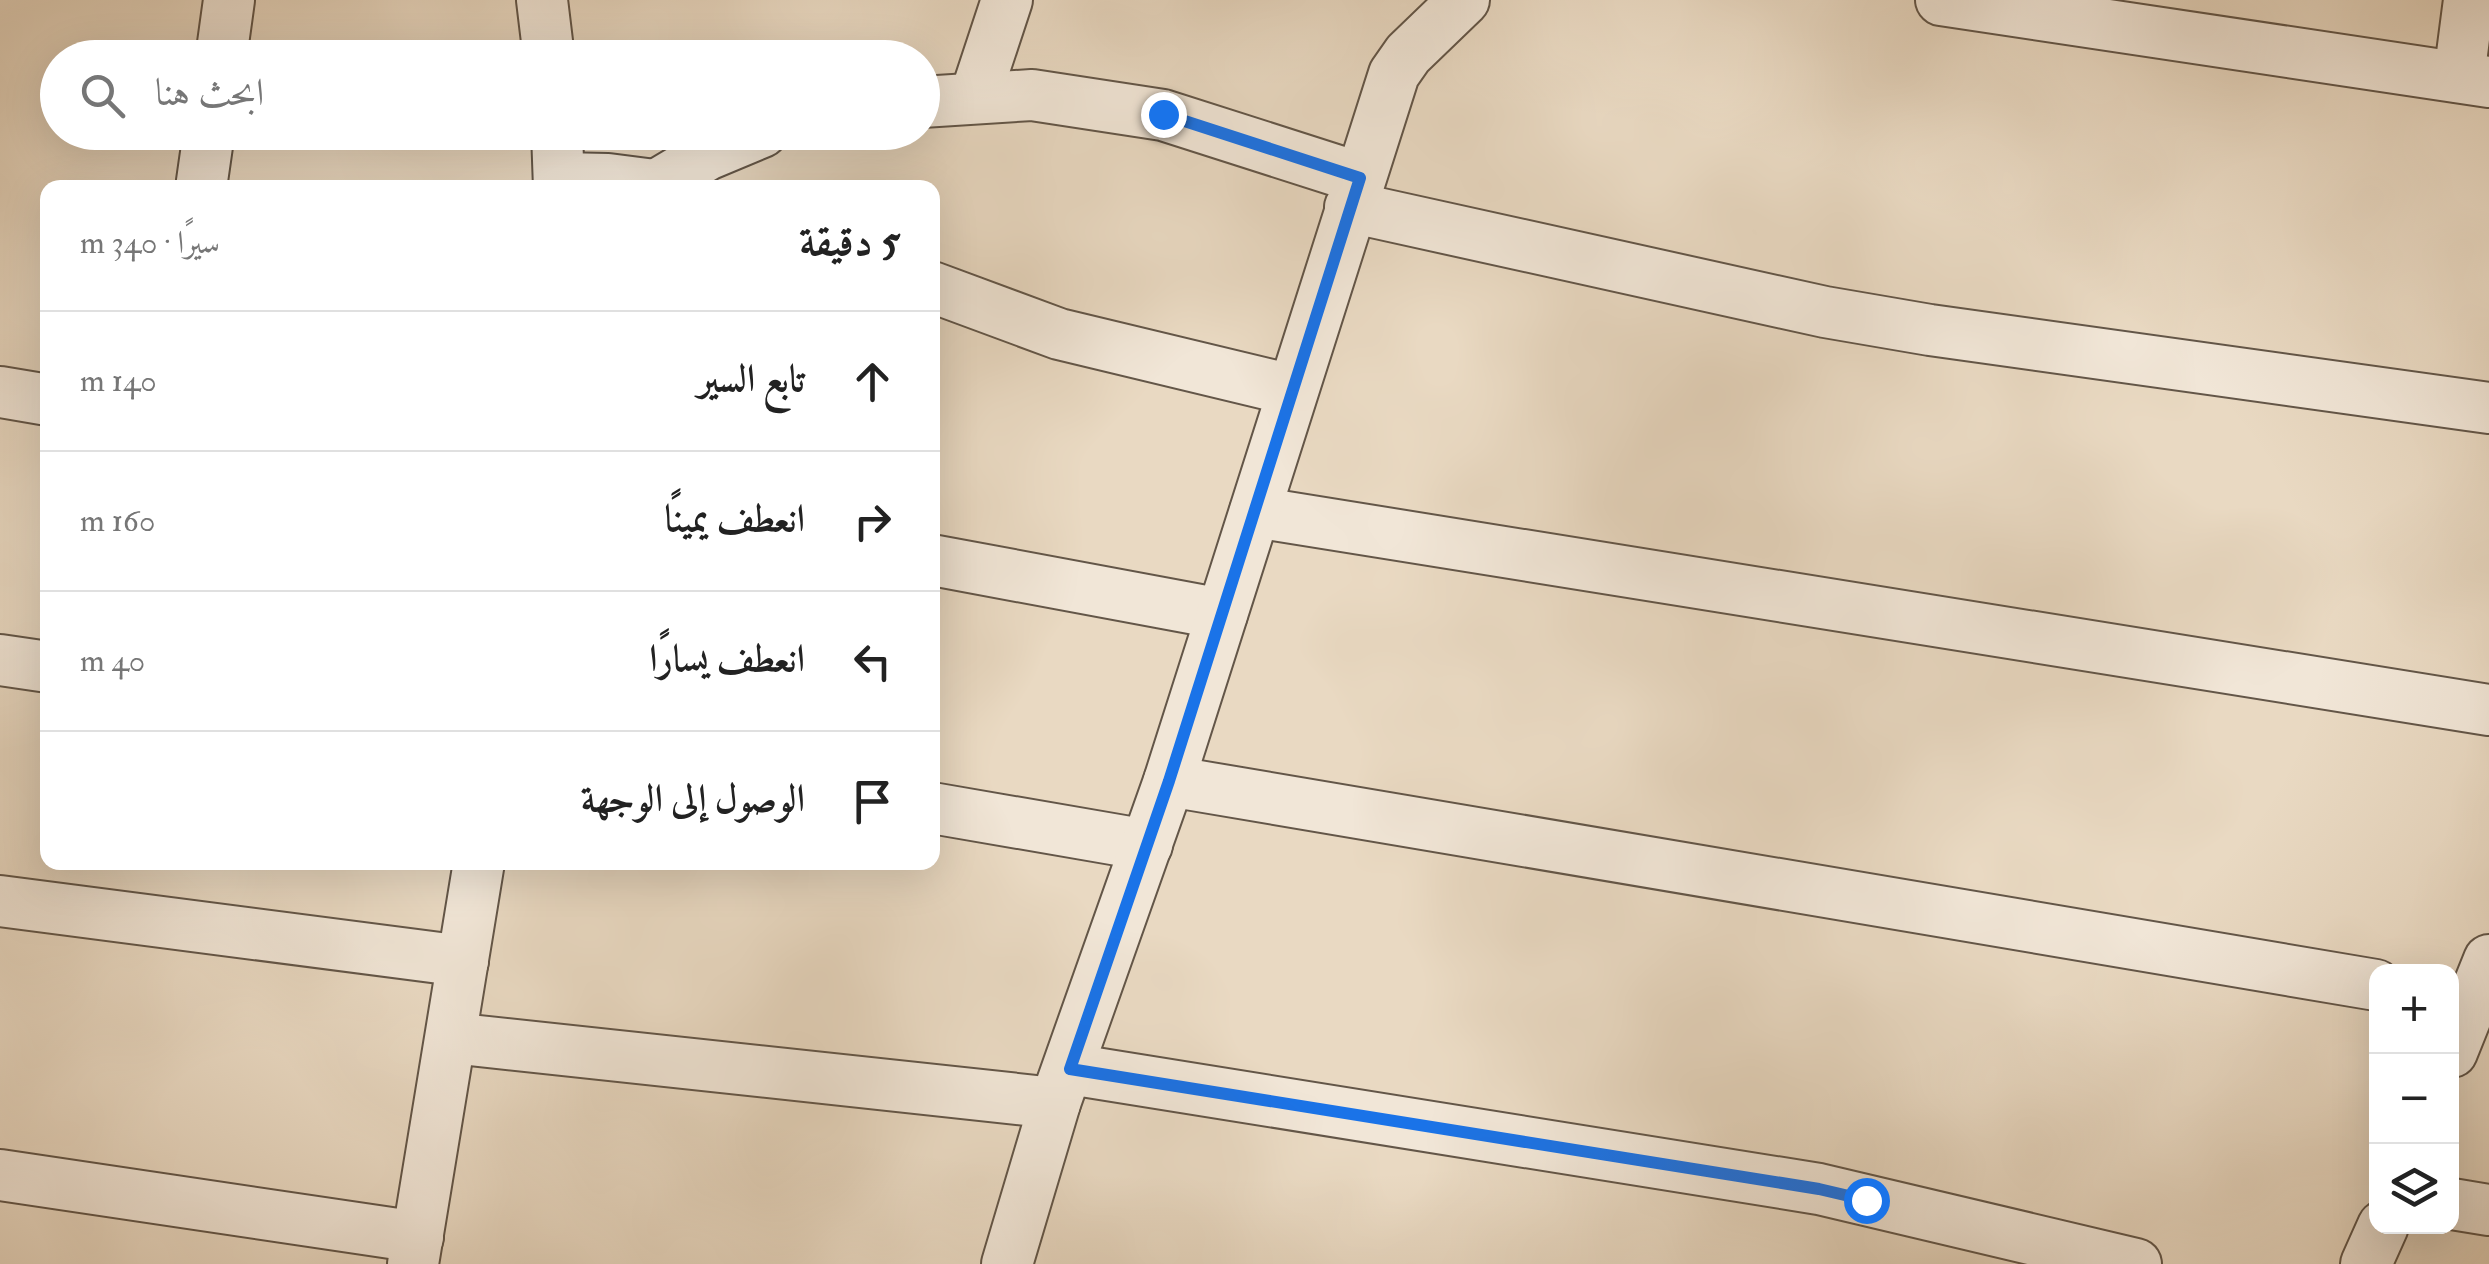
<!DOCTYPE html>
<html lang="ar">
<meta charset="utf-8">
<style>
:root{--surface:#fff;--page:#f2f2f2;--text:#222;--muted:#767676;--line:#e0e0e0}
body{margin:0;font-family:"IM FELL Double Pica",Amiri,serif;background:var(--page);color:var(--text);direction:rtl}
.controls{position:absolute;right:30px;bottom:30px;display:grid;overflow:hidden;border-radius:20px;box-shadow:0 10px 40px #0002}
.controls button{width:90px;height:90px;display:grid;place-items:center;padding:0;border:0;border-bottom:2px solid var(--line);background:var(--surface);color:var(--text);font:50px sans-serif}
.stop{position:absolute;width:30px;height:30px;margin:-22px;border:8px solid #1a73e8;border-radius:50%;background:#fff}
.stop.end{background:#1a73e8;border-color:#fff;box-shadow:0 2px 10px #0008}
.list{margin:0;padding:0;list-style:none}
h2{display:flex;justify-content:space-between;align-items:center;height:130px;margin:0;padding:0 40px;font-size:42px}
h2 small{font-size:32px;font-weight:400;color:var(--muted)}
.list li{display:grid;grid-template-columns:65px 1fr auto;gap:30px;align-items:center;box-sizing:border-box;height:140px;padding:0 40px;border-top:2px solid var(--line)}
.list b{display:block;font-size:38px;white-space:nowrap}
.list em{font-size:32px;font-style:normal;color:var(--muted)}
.icon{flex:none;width:55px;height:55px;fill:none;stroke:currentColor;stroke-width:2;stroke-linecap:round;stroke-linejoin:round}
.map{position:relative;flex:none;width:2489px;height:1264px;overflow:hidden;direction:ltr}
.search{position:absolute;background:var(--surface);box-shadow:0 10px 40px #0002;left:40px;top:40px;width:900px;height:110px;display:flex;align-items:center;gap:25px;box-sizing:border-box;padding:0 35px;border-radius:55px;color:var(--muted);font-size:38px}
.panel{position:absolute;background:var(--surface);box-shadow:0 10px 40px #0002;left:40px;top:180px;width:900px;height:690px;border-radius:20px;direction:rtl}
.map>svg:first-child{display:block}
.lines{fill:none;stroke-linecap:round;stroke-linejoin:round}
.minor-casing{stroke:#635648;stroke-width:54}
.minor{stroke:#f1e6d7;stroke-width:50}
.route{stroke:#1a73e8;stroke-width:12}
</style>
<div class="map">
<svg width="2489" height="1264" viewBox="0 0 2489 1264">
<rect width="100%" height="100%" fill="#e9d9c2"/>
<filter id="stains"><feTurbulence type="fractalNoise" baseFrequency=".002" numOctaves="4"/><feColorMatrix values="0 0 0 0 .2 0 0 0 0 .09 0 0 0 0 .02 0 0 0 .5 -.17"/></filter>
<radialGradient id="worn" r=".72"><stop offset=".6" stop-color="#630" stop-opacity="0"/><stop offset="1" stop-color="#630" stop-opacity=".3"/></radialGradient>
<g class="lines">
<g class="minor-casing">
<g id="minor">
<polyline points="542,0 549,58"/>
<polyline points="1941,0 2489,82"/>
<polyline points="221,58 229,0"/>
<polyline points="2459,77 2469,0"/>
<polyline points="975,97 1007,0"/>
<polyline points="922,102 1032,95 1163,115 1360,178"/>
<polyline points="557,132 559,188"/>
<polyline points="559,178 608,179 678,188"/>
<polyline points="660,183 707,155 762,132"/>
<polyline points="201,188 209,132"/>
<polyline points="1350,207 1825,312 1930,330 2489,408"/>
<polyline points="932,287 1059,334 1292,390"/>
<polyline points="0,392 48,400"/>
<polyline points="1255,512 2489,710"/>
<polyline points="932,560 1222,614"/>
<polyline points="0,660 48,667"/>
<polyline points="1169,781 2376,985"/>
<polyline points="932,808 1147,845"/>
<polyline points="0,901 463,961"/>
<polyline points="451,1038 1055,1103"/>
<polyline points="2452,1052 2489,960"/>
<polyline points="1070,1069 1819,1189 2136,1264"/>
<polyline points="0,1175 418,1237"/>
<polyline points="2452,1204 2489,1210"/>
<polyline points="413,1264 479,862"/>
<polyline points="1007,1264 1055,1103 1169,781 1394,74 1408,54 1464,0"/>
<polyline points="2366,1264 2383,1226"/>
</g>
</g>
<use href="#minor" class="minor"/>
</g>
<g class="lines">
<polyline class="route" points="1163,114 1360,178 1169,781 1070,1069 1819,1189 1866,1200"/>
</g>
<rect width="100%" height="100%" filter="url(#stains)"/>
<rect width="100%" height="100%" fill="url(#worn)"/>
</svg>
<div class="controls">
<button>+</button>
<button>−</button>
<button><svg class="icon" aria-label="layers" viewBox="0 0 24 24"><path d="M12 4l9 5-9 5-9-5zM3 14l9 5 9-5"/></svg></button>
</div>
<div class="stop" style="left:1866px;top:1200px"></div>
<div class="stop end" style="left:1163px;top:114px"></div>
<div class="search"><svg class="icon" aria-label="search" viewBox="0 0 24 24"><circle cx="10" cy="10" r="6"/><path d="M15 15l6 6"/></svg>ابحث هنا</div>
<section class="panel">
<h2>5 دقيقة<small>سيرًا · 340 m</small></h2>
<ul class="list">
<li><svg class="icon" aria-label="ahead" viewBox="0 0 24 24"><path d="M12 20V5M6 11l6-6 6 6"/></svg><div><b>تابع السير</b></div><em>140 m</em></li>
<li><svg class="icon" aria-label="right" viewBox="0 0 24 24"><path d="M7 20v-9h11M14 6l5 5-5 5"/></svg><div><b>انعطف يمينًا</b></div><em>160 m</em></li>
<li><svg class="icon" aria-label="left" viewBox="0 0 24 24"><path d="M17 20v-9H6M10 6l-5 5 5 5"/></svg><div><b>انعطف يسارًا</b></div><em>40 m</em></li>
<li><svg class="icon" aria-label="arrive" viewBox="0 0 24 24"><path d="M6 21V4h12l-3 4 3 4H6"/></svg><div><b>الوصول إلى الوجهة</b></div></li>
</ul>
</section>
</div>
